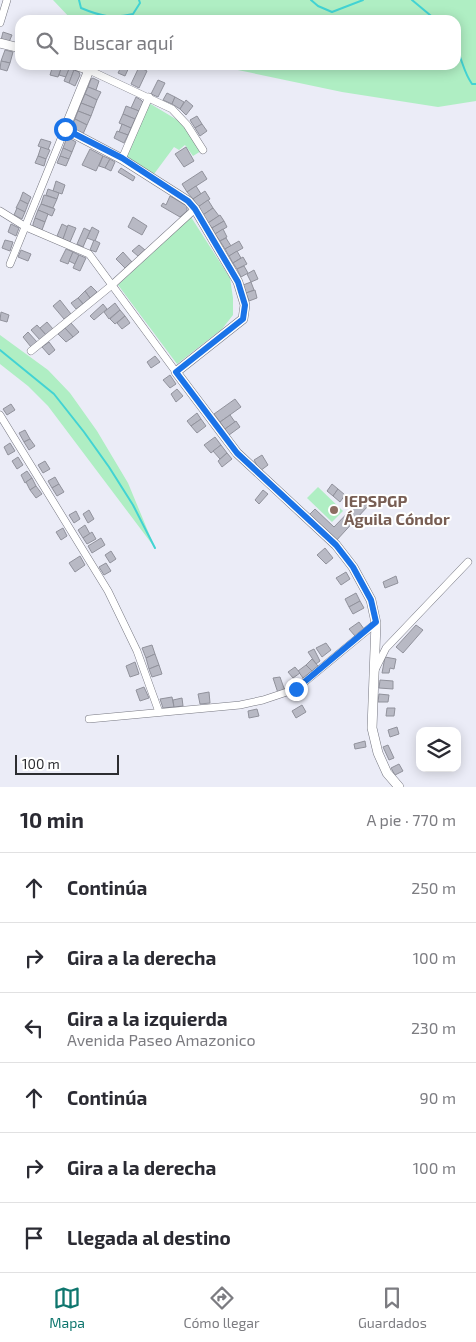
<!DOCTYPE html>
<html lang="es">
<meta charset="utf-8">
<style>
:root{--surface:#fff;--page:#f2f2f3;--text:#2b2b33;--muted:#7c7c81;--line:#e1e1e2;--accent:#0f766e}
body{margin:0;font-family:"Exo 2",sans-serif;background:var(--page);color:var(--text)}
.controls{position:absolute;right:15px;bottom:15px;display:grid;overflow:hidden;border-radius:10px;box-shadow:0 2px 12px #0003}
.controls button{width:45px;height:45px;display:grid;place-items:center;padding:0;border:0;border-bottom:1px solid var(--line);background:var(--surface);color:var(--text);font:25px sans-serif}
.scale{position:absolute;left:15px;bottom:12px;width:104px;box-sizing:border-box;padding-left:5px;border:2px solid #2c2d31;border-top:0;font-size:14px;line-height:18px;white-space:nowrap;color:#2c2d31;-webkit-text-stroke:4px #fff;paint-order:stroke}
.stop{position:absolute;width:15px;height:15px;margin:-11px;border:4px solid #1a73e8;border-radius:50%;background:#fff}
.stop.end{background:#1a73e8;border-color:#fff;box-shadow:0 1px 5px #0008}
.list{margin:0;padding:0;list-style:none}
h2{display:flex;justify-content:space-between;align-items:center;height:65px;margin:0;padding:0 20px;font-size:21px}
h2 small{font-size:16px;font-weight:400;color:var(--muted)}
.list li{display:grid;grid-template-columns:32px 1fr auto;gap:15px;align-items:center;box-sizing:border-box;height:70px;padding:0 20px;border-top:1px solid var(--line)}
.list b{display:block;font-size:19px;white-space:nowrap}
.list p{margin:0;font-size:16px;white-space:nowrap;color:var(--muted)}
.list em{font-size:16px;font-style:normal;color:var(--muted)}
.icon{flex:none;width:28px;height:28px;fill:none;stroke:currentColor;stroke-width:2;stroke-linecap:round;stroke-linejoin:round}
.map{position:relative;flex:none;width:476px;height:787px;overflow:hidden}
.search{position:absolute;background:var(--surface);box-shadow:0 2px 12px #0003;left:15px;right:15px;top:15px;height:55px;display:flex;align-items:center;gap:12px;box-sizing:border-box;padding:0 18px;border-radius:15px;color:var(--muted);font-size:19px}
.sheet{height:485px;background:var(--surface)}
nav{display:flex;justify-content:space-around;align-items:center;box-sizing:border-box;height:70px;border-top:1px solid var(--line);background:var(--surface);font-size:14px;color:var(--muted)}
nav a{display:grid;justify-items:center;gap:2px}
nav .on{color:var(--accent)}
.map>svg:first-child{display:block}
.green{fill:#afeec3}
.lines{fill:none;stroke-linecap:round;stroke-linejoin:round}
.stream{stroke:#42d3d3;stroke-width:2}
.building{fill:#b8b9c4;stroke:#91929c}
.minor-casing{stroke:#767781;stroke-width:8}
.tertiary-casing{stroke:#767781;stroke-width:10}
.minor{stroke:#fff;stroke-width:7}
.tertiary{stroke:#fff;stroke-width:9}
.route{stroke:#1a73e8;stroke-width:6}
.education-dot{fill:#8d6e63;stroke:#fff;stroke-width:2}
.labels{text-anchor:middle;stroke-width:4;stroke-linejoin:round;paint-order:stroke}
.education-label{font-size:16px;font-weight:bold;fill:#785e54;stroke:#fff;text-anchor:start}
</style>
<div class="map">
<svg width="476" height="787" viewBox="0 0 476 787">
<rect width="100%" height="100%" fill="#ebecf7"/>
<g class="green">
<polygon points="53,0 476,0 476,101 438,107 342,92 233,69 224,65 456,65 456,20 72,20"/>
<polygon points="149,103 184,124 201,151 193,156 185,145 179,150 174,147 154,174 128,160 127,156"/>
<polygon points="191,217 230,278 233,298 233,315 222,329 177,364 118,285"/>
<polygon points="0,335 48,370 70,393 97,431 128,483 155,548 48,406 28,386 0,364"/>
<polygon points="318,487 343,511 332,522 307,498"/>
</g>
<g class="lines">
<g class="stream">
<path d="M79 0 81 8C100 16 113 19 133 14L140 3 139 0"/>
<polyline points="311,0 318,6 332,12 363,0"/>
<polyline points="412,0 436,20"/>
<path d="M456 48C463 61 463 71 472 84H476"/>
<polyline points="0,350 54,394 84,432 109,467 133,505 155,548"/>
</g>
</g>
<g class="building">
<polygon points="3,32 12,35 9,42 1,40"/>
<polygon points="5,50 13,52 10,63 1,61"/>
<polygon points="1,61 10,63 7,71 0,69"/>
<polygon points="53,65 62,66 58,77 50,75"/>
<polygon points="122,65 130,65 125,76 118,73"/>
<polygon points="62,66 69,69 66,77 59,75"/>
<polygon points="139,67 147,71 139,88 131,84"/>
<polygon points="69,69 74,70 69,83 64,81"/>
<polygon points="74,70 79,72 80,75 75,86 69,83"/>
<polygon points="93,78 99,81 96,90 88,87 91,79"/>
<polygon points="158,80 165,83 158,97 151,94"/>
<polygon points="88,87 101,92 97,100 85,94"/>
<polygon points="167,93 175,97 172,104 163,100"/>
<polygon points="85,94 97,100 94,108 81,103"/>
<polygon points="136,97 141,100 143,102 139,111 131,108"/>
<polygon points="175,97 184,102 180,109 172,104"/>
<polygon points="186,100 193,106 186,115 180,109"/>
<polygon points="81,103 94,108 91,116 78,111"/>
<polygon points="126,106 139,111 135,119 123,114"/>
<polygon points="78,111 91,116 87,125 75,119"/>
<polygon points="123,114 135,119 131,128 119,123"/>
<polygon points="197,116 202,124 195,128 190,120"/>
<polygon points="75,119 87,125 83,134 71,128"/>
<polygon points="122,124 131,128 128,135 119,132"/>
<polygon points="202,124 207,131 200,136 195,128"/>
<polygon points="117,131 128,135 124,143 114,138"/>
<polygon points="69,138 76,142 72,152 63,148 66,140"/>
<polygon points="41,139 51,142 48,150 38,146"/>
<polygon points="41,147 50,150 46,159 38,156"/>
<polygon points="186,147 194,161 184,167 175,154"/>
<polygon points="63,148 72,152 69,159 60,156"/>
<polygon points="90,149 103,156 96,171 82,165"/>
<polygon points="38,156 46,159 44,166 35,163"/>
<polygon points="60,156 69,159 66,166 57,163"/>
<polygon points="103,156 110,159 105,168 99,166"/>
<polygon points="110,159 115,162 111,171 105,168"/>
<polygon points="121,168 135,177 133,181 118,172"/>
<polygon points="202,171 207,179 187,192 182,184"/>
<polygon points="56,181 65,185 62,194 53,191"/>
<polygon points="196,186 201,194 193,199 187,192"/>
<polygon points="48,189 59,193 57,199 46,195"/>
<polygon points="205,191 210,199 198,207 193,199"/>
<polygon points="23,192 31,197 28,204 20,200"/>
<polygon points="44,195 57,199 53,208 41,204"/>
<polygon points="170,196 187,206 187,211 180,217 161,206 163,203 166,205"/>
<polygon points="20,200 28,204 25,212 16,208"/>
<polygon points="208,200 213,208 203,215 198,207"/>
<polygon points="41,204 55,209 52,216 38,210"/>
<polygon points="17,208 25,212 22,219 14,215"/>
<polygon points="213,208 219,216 208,223 203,215"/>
<polygon points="38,210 48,214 45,222 35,218"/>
<polygon points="220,215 224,221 212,228 208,223"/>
<polygon points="133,217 147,226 142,235 128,227"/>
<polygon points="35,218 45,222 42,230 33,226 33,224"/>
<polygon points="224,221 227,227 215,234 212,228"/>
<polygon points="11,224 19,228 16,236 8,232"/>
<polygon points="62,224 68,227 63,239 57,236"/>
<polygon points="68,225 76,228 70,242 63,239"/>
<polygon points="92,227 99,231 95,241 87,238"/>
<polygon points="84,228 90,231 83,247 77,244"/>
<polygon points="223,229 227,237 220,241 215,234"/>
<polygon points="226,238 231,246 225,249 220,241"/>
<polygon points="5,240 13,242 10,251 2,248"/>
<polygon points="94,240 100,243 96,252 90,250"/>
<polygon points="239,241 243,248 229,256 225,249"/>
<polygon points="139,245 145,250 138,256 132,251"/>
<polygon points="66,249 73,252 68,264 60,261"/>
<polygon points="21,250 31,254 28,261 18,257"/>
<polygon points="237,251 241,258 233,263 229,256"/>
<polygon points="73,252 79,255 75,264 69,261"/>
<polygon points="123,252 132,262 125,268 116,259"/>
<polygon points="79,255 86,258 80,271 73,268"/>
<polygon points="243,257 247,264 237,269 233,263"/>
<polygon points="244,266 248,273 241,277 237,269"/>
<polygon points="254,270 258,279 251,282 247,274"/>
<polygon points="251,282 254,290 246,293 243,285"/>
<polygon points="91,286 97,292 90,298 85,291"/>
<polygon points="255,290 257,298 249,301 246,293"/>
<polygon points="85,291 90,298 83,304 78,298"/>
<polygon points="78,298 83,304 76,309 71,303"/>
<polygon points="60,300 71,314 64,319 53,306"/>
<polygon points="115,303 120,310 109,319 104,312"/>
<polygon points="103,304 107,309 94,320 90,316"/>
<polygon points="120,310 125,316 115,324 110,319"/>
<polygon points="1,312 9,315 7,322 0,320"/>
<polygon points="125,316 130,323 122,329 117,323"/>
<polygon points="47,322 53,329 46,335 40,328"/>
<polygon points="71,323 79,332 73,337 65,328"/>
<polygon points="37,325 46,335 40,340 31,330"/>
<polygon points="65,328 73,337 66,342 58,334"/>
<polygon points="28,332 37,342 31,347 23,337"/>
<polygon points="49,342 55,350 49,355 42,347"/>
<polygon points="155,356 160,362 151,368 147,362"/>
<polygon points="170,375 176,384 170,388 163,380"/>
<polygon points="177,389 183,396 176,402 171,394"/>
<polygon points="235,399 241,407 220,422 214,414"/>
<polygon points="11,404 15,410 7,415 3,409"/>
<polygon points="197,413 201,419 191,426 187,421"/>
<polygon points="230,415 235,422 225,429 220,422"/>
<polygon points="201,419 206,426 197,433 191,426"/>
<polygon points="236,421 240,427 229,435 225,429"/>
<polygon points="25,430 30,439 24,442 19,433"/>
<polygon points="215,437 221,445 211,453 204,445"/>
<polygon points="30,439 35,446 29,450 24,442"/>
<polygon points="10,443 15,451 8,455 4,447"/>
<polygon points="221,445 227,453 220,459 213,451"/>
<polygon points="227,453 232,459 222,467 218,461"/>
<polygon points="262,455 268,465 260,471 254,460"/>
<polygon points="18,457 23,465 17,469 12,461"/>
<polygon points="45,461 50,469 43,473 38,465"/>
<polygon points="27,471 32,478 25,483 21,475"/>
<polygon points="55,477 59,484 52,488 48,481"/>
<polygon points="32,478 36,486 30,490 26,482"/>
<polygon points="59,484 64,492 57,496 52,488"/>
<polygon points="332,484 338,489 333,496 327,491"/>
<polygon points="36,486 42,494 36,498 30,490"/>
<polygon points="338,489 345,495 340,502 333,496"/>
<polygon points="263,490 268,494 259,504 255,500"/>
<polygon points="360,500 368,506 335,542 308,516 315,509 334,527"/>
<polygon points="89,510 94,519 88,523 83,514"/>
<polygon points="76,511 80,519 74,523 69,515"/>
<polygon points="85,525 90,534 83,538 78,530"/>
<polygon points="63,528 67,536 61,540 56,532"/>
<polygon points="92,532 96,539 87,544 83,538"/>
<polygon points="101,538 105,545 92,553 88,546"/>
<polygon points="325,548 333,558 326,564 317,555"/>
<polygon points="111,551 116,559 110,563 105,555"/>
<polygon points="80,556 85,565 75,572 69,563"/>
<polygon points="106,563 111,571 104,575 99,567"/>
<polygon points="346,572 350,579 341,585 336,578"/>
<polygon points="396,576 398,583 385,588 383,582"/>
<polygon points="356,593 360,601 349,607 345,599"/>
<polygon points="360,601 364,608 353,614 349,607"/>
<polygon points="359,622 364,629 355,636 349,629"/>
<polygon points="416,625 423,630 403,653 396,647"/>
<polygon points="326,643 331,650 322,657 316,648"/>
<polygon points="152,645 155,654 146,658 142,648"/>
<polygon points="314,649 320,661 316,664 308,652"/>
<polygon points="155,654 159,665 149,669 146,658"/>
<polygon points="385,657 396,659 394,669 390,668 389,673 382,673"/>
<polygon points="312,659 318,666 312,671 306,665"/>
<polygon points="135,662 139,674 130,677 126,666"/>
<polygon points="159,665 162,674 152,677 149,669"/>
<polygon points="306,665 312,671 303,678 298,671"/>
<polygon points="295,667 300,673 293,678 288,672"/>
<polygon points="280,677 285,691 278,693 273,678"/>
<polygon points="380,680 393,681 393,689 379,688"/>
<polygon points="144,687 149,698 140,701 136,690"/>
<polygon points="209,692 210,703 200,704 198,694"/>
<polygon points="379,694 389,695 388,702 378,702"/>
<polygon points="172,697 174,707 163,708 160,699"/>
<polygon points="182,698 183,706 174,707 173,700"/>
<polygon points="302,705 306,712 296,718 292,711"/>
<polygon points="387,708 395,708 394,716 386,716"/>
<polygon points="257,709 259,716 249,718 248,711"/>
<polygon points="397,727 399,734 390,737 388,730"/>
<polygon points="365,741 366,747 355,749 354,744"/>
<polygon points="388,745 394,758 389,760 383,747"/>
<polygon points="399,764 403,771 395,775 391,768"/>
</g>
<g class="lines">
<g class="minor-casing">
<g id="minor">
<polyline points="0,23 7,0"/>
<polyline points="89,70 172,109 187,125 203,150"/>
<polyline points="122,159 149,97"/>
<polyline points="0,211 26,227 89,254 176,372"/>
<polyline points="10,264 65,129"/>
<polyline points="31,351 112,285 195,209"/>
<polyline points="0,415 108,591 137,651 159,712"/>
<polyline points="375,670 386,648 468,562"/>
<polyline points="89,719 240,705 263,700 296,689 376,623"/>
</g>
</g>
<g class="tertiary-casing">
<g id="tertiary">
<polyline points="0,43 20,48"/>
<polyline points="75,65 89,70 65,129 122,159 188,201 195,209 238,282 245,305 243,319 176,372 237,453 336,545 353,567 371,600 376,623 372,728 378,753 387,773 399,787"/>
</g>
</g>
<use href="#minor" class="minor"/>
<use href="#tertiary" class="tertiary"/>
</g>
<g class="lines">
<polyline class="route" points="65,129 122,158 188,201 195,209 238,282 245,305 243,319 176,372 237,453 336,545 353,567 371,600 376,622 296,689"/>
</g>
<circle class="education-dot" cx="334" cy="510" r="5"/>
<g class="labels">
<g class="education-label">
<text x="344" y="507">IEPSPGP<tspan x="344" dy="18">Águila Cóndor</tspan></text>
</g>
</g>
</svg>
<div class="controls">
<button><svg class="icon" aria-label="layers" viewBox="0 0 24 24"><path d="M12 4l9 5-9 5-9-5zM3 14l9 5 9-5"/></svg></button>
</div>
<div class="scale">100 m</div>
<div class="stop" style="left:65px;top:129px"></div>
<div class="stop end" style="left:296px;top:689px"></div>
<div class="search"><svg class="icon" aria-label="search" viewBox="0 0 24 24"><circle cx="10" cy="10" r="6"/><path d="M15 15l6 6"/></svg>Buscar aquí</div>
</div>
<section class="sheet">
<h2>10 min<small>A pie · 770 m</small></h2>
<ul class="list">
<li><svg class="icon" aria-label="ahead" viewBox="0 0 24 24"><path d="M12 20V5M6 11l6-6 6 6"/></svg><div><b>Continúa</b></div><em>250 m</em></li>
<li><svg class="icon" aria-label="right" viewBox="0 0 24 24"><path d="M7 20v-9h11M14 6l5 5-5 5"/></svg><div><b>Gira a la derecha</b></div><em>100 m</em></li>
<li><svg class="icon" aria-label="left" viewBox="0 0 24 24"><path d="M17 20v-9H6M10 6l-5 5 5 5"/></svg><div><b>Gira a la izquierda</b><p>Avenida Paseo Amazonico</p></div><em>230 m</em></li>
<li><svg class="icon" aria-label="ahead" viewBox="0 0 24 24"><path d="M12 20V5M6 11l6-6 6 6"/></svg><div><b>Continúa</b></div><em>90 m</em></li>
<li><svg class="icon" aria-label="right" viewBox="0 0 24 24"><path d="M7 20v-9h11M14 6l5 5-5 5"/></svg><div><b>Gira a la derecha</b></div><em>100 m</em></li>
<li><svg class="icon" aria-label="arrive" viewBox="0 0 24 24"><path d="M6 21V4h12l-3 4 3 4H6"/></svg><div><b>Llegada al destino</b></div></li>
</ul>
</section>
<nav>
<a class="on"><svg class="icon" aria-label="map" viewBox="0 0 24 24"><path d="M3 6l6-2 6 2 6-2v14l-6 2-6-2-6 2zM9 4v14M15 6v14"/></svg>Mapa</a>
<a><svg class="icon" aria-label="directions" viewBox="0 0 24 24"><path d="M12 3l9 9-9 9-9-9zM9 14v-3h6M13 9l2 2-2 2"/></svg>Cómo llegar</a>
<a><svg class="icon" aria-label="saved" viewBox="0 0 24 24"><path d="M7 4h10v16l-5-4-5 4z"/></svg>Guardados</a>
</nav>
